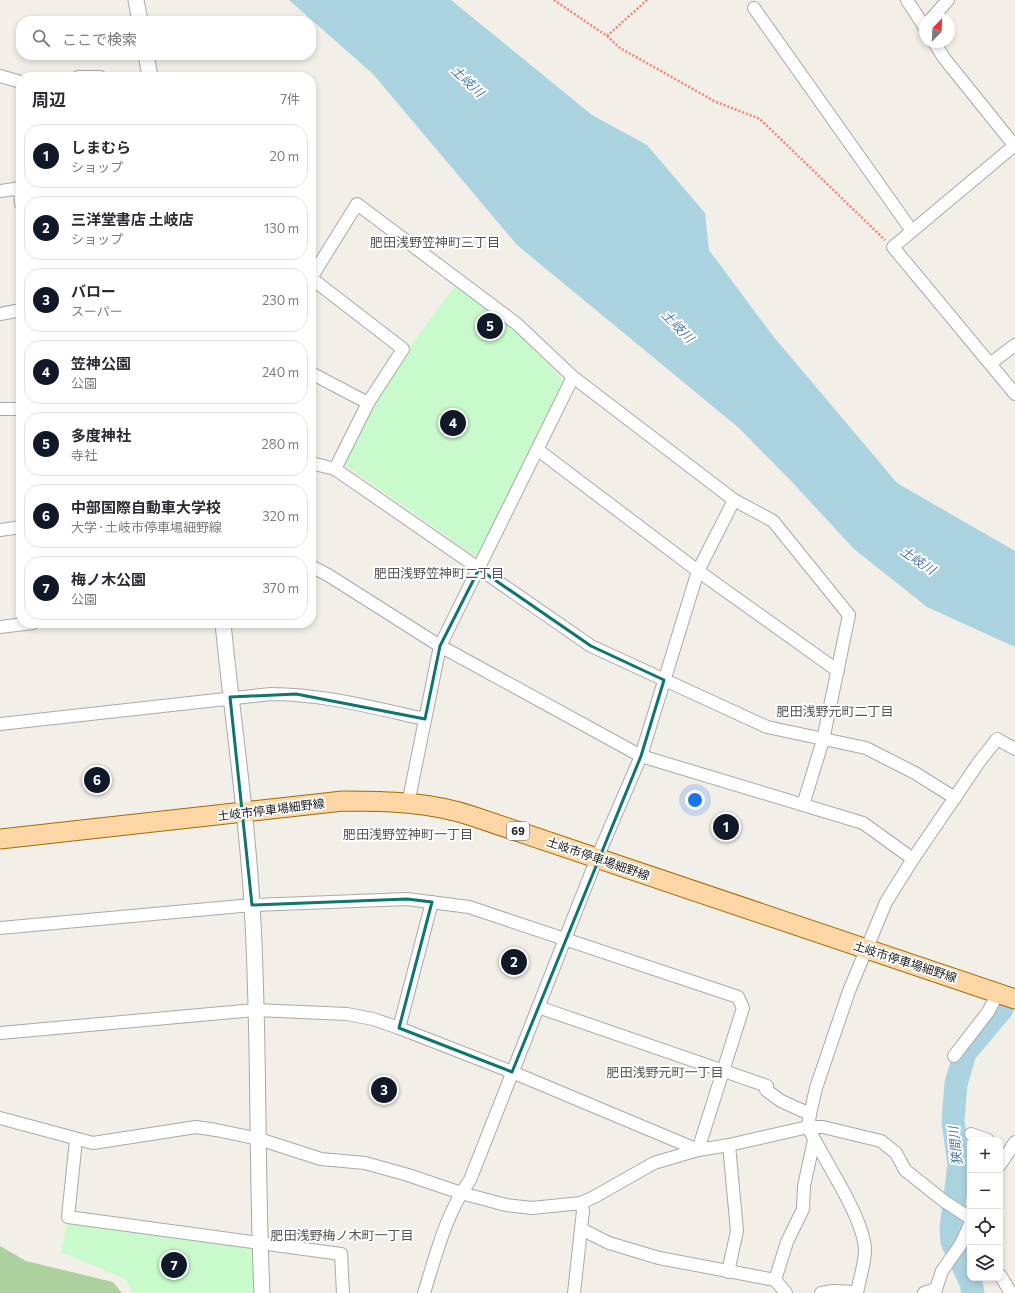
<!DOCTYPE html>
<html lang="ja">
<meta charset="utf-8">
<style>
:root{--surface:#fff;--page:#f2f2f3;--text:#2b2b33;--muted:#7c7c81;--line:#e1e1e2;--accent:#111827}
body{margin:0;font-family:Commissioner,"Noto Sans JP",sans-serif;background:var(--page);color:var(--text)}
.controls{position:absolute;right:12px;bottom:12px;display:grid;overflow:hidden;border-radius:8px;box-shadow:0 2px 6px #0003}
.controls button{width:36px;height:36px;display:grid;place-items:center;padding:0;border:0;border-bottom:1px solid var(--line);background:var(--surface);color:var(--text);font:20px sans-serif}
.compass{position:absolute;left:919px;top:12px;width:36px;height:36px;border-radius:50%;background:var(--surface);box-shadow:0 2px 6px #0003;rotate:24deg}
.you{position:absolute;left:695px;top:800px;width:14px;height:14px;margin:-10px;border:3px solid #fff;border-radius:50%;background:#1a73e8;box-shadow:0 0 0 6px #1a73e833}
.badge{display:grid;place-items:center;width:26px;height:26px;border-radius:50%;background:var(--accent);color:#fff;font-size:13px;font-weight:700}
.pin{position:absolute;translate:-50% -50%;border:2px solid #fff;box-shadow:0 1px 4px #0006}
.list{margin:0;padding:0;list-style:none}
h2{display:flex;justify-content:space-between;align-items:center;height:52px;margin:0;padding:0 16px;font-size:17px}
h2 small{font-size:13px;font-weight:400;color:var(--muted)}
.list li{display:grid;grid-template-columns:26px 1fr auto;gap:12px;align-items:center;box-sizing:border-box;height:64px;margin:0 8px 8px;padding:0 8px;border:1px solid var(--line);border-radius:16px}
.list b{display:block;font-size:15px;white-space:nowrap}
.list p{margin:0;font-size:13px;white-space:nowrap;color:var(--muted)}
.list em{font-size:13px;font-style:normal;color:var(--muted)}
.icon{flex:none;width:22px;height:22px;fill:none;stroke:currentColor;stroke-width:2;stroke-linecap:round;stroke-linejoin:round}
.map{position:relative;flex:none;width:1015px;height:1293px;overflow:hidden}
.search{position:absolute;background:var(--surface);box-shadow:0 2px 6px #0003;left:16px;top:16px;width:300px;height:44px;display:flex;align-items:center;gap:10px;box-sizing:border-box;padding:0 14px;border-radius:16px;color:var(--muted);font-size:15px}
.panel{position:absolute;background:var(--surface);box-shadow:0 2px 6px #0003;left:16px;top:72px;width:300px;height:556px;border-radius:16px}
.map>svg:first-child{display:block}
.forest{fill:#add19e}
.park{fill:#c8facc}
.water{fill:#aad3df}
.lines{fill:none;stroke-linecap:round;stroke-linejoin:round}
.river{stroke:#aad3df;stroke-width:23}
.minor-casing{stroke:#a9a9a9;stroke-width:14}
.tertiary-casing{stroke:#a9a9a9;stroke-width:17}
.primary-casing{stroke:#a06b00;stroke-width:21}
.path{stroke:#fa8072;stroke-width:2.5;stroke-dasharray:2 2;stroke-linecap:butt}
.minor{stroke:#fff;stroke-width:12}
.tertiary{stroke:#fff;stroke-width:15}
.primary{stroke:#fcd6a4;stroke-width:19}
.marked{fill:none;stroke:#0f766e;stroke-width:3;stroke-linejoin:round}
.labels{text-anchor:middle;stroke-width:4;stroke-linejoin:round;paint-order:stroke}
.shield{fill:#fff;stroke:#646464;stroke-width:1}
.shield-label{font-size:11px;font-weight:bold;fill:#222}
.street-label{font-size:12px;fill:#222;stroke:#fff}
.water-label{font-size:13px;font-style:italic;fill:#4a7aab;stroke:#fff}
.neighbourhood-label{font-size:13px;fill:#555;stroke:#fff}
</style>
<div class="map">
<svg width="1015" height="1293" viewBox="0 0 1015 1293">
<rect width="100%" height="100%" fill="#f2efe9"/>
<polygon class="forest" points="0,1246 26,1261 113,1282 122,1293 0,1293"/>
<g class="park">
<polygon points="457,285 515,329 566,383 478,558 339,461 381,386 446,298"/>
<polygon points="67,1222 253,1247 254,1293 133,1293 125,1279 61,1252"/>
</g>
<polygon class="water" points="289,0 451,0 592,115 647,145 705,213 709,250 773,336 897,483 1015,551 1015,647 927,607 854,549 792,482 739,428 517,245 373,74"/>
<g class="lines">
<polyline class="river" points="973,1293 971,1283 952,1242 951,1228 959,1165 953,1121 956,1084 965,1053 1002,1009"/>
<g class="minor-casing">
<g id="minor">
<polyline points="907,0 925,28"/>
<polyline points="754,8 912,231"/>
<polyline points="932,18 948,0"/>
<polyline points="934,42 944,58 1014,145"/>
<polyline points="0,76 21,82"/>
<polyline points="78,77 100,77"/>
<polyline points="1015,145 893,247 1015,394"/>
<polyline points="20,188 21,204"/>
<polyline points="0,191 21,188"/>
<polyline points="311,278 357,204 517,324 573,377 734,500 773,521 849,615 823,740 803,805"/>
<polyline points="311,278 403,349 368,403 335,469"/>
<polyline points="0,314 21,310"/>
<polyline points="991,363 1015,345"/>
<polyline points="311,373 368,403"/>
<polyline points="0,409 21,409"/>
<polyline points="538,450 698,571 838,671"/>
<polyline points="311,463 335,469 591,646 767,727 866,748 915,773 955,798"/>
<polyline points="0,530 21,527"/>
<polyline points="311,566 328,575 440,646 641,756 863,823 913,859"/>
<polyline points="0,627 33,623"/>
<path d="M0 724 271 694C323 694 374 708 425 719"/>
<polyline points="408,804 440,646 573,377"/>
<polyline points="0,928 252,905 407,899 469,907 738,997 743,1008 698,1150 512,1072 399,1028 373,1019 347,1014 255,1010 0,1033"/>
<polyline points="538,1007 767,1086 766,1090 781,1101 810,1114"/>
<polyline points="399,1028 432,902"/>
<polyline points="954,1056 988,1012 998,993"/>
<polyline points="0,1118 93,1143 196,1127 216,1130 259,1139 321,1159 365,1163 408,1175 461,1193 506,1205 532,1208 581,1203 594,1197 654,1163 698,1150 729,1145 808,1127 823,1127 881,1141 896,1153 905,1170 944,1201 967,1216 970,1212"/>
<polyline points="971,1134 988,1140"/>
<polyline points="76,1140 68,1217 341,1254 343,1293"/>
<polyline points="1000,1165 1015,1142"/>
<polyline points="581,1229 609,1243 659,1258 775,1280"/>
<polyline points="728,1272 737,1231 729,1145"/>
<polyline points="1000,1275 1011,1293"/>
<path d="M424 1293C436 1255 446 1213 470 1180L597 858 641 756 698 571 734 500"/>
<polyline points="574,1293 583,1211 581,1203"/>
<polyline points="786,1293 775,1280 787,1242 803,1209 804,1186 814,1140"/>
<polyline points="821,1293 833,1291 857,1292"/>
<path d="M857 1293C859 1280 865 1264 865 1250 864 1217 823 1159 808 1127L810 1114 816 1088 849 991 886 902 913 859 979 762 997 739 1015 749"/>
<polyline points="924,1293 936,1289 942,1271 961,1244 970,1224"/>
</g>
</g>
<g class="tertiary-casing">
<g id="tertiary">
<polyline points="136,0 140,21"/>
<polyline points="146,55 150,77"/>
<path d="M223 623C232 717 247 811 252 905 260 1034 256 1164 262 1293"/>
</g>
</g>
<g class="primary-casing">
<path id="primary" d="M0 839 343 801C386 801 431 802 472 816L1015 999"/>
</g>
<g class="path">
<polyline points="554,0 607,36 620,48 716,102 760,119 885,240"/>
<polyline points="607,36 647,0"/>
</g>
<use href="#minor" class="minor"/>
<use href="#tertiary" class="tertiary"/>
<use href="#primary" class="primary"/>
</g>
<path class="marked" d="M479 569 591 646 664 680 641 756 512 1072 399 1028 432 902 407 899 252 905 230 697 296 694 425 719 440 646Z"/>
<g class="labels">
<rect class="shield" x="507" y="822" width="22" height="18" rx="3"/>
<g class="shield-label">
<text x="518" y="835">69</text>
</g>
<g class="street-label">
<text transform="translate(271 810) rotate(-7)" y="4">土岐市停車場細野線</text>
<text transform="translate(598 859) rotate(19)" y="4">土岐市停車場細野線</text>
<text transform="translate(905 962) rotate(18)" y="4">土岐市停車場細野線</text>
</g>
<g class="water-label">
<text transform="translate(468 81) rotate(43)" y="5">土岐川</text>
<text transform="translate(678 326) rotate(46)" y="5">土岐川</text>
<text transform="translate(918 560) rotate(34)" y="5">土岐川</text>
<text transform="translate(955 1146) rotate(-96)" y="5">狭間川</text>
</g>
<g class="neighbourhood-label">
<text x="435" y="247">肥田浅野笠神町三丁目</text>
<text x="439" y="578">肥田浅野笠神町二丁目</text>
<text x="835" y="716">肥田浅野元町二丁目</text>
<text x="408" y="839">肥田浅野笠神町一丁目</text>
<text x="665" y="1077">肥田浅野元町一丁目</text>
<text x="342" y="1240">肥田浅野梅ノ木町一丁目</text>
</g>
</g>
</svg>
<div class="controls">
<button>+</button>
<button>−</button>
<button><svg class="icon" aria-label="locate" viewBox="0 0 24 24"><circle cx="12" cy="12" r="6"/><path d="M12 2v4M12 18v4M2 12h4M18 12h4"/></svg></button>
<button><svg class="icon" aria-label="layers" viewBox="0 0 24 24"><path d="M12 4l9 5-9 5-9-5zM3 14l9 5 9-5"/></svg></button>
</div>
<svg class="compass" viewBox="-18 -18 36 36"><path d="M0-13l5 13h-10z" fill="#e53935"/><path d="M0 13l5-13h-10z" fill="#7c7c81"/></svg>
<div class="you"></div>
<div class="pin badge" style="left:726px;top:827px">1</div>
<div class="pin badge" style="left:514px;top:962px">2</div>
<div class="pin badge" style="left:384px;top:1090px">3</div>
<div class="pin badge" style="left:453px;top:423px">4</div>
<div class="pin badge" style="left:490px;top:326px">5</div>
<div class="pin badge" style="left:97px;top:780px">6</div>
<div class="pin badge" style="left:174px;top:1265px">7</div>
<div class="search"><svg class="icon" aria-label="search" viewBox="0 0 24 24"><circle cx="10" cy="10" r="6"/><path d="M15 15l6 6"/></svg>ここで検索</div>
<section class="panel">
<h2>周辺<small>7件</small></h2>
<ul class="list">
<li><span class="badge">1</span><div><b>しまむら</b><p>ショップ</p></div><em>20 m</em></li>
<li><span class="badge">2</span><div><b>三洋堂書店 土岐店</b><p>ショップ</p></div><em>130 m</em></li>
<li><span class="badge">3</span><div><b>バロー</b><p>スーパー</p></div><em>230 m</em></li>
<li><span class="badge">4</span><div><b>笠神公園</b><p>公園</p></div><em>240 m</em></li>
<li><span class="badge">5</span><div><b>多度神社</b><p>寺社</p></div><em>280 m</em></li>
<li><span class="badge">6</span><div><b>中部国際自動車大学校</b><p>大学 · 土岐市停車場細野線</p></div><em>320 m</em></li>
<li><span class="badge">7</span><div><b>梅ノ木公園</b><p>公園</p></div><em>370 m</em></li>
</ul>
</section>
</div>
